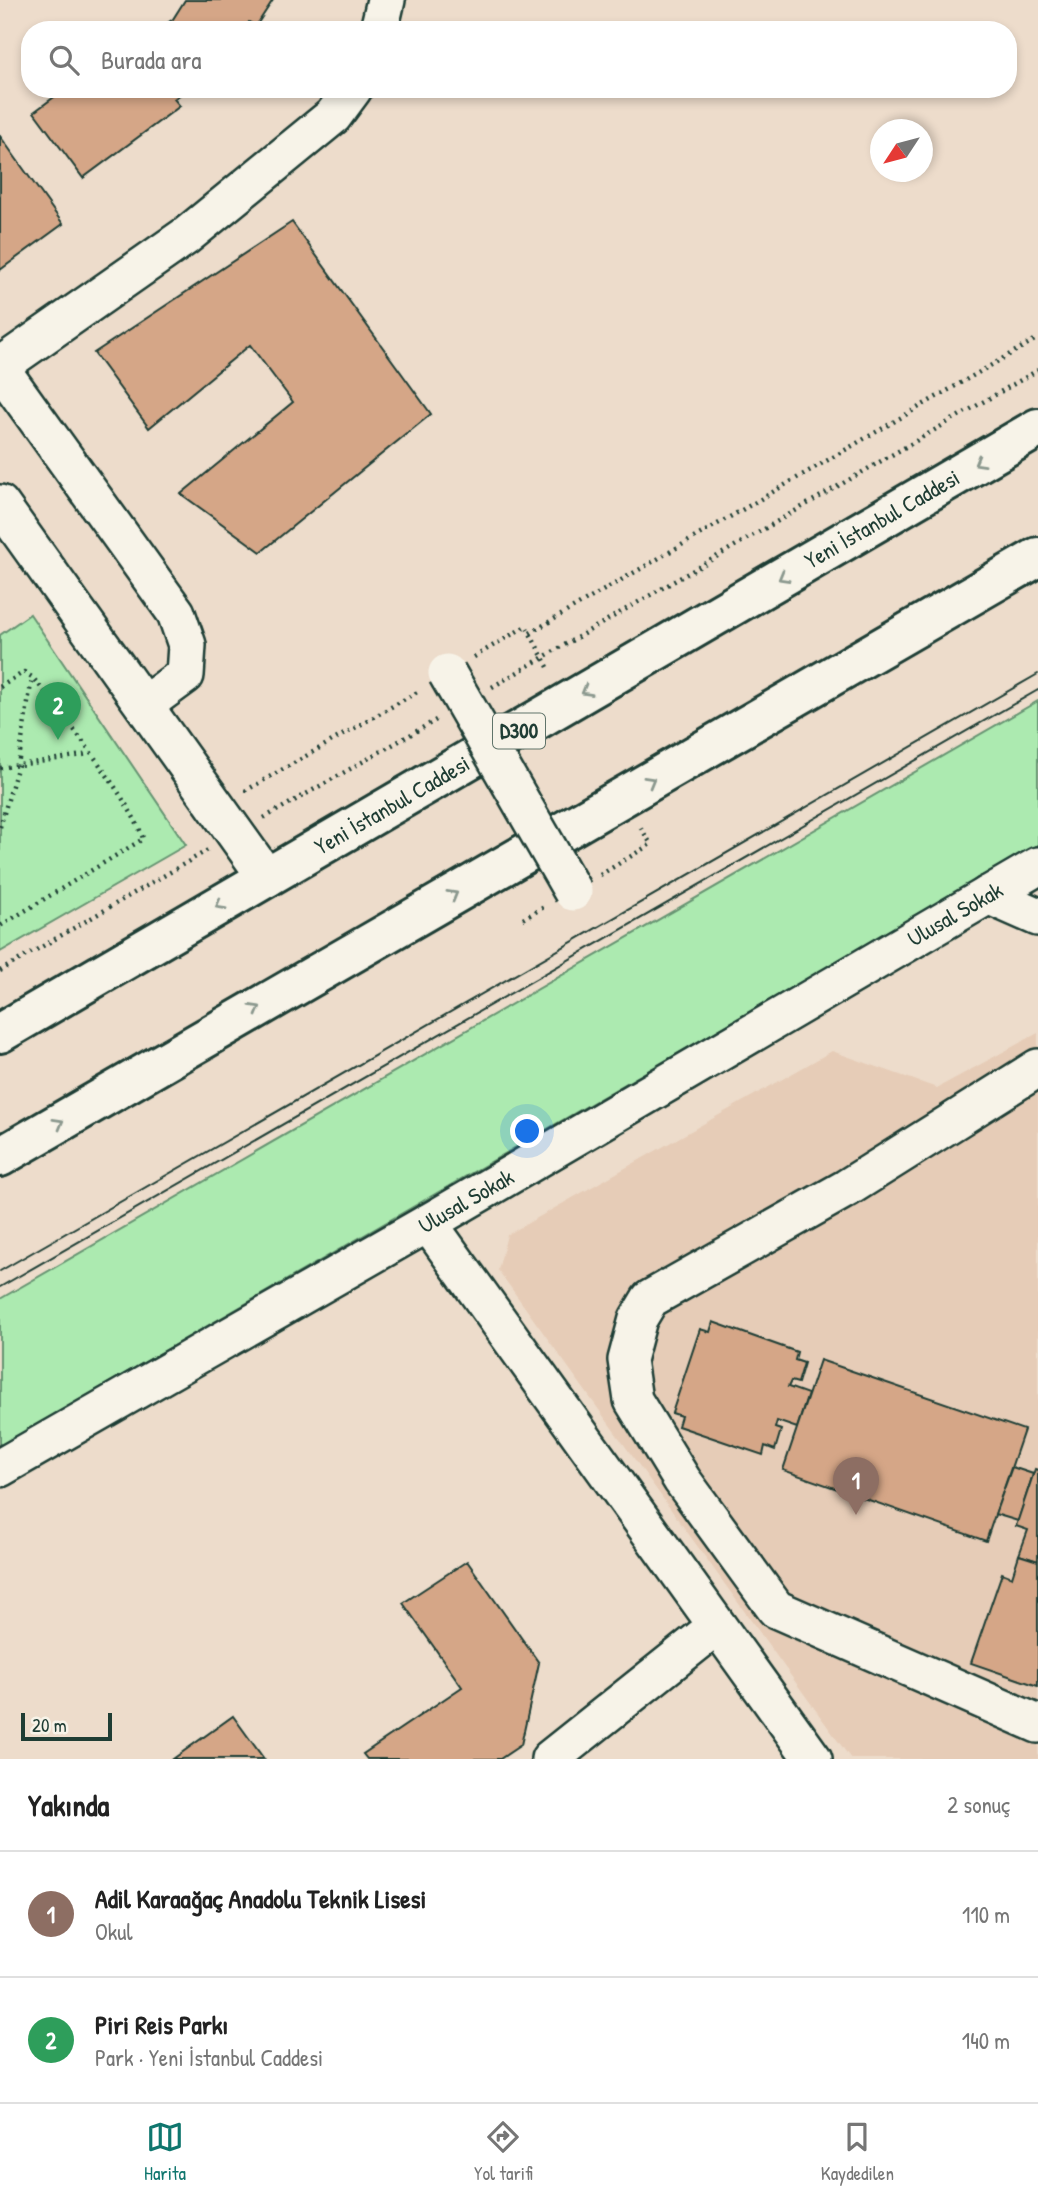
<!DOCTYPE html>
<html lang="tr">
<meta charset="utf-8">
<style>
:root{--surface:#fff;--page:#f6f6f6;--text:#222;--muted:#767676;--line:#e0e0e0;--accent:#0f766e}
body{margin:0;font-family:"Patrick Hand",sans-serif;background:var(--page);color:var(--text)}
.compass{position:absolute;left:870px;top:119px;width:63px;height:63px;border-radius:50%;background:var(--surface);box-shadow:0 4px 10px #0003;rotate:234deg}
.scale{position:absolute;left:21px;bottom:18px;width:91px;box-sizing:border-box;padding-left:7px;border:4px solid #1f3d34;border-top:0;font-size:19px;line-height:24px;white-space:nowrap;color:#1f3d34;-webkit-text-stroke:5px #f7f3e8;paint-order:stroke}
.you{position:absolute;left:528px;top:1132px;width:24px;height:24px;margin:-18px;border:5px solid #fff;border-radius:50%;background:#1a73e8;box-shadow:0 0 0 10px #1a73e833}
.badge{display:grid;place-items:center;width:46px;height:46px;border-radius:50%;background:var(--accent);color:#fff;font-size:23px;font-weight:700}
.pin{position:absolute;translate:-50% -58px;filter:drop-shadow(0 2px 4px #0008)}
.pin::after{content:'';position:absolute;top:37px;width:24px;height:21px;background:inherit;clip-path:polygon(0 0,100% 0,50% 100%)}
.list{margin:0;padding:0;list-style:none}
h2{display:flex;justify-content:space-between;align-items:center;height:91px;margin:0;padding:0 28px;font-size:30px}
h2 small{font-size:23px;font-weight:400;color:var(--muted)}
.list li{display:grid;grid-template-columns:46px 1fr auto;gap:21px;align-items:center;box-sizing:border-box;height:126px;padding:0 28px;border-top:2px solid var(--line)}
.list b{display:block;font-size:26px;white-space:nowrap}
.list p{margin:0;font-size:23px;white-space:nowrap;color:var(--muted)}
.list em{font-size:23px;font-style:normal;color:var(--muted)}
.icon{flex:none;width:38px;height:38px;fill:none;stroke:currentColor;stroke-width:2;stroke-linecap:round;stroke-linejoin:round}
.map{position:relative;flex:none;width:1038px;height:1759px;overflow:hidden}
.search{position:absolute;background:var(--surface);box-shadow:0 4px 10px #0003;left:21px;right:21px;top:21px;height:77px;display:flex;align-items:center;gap:18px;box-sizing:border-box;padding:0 24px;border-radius:28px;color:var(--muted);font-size:26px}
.sheet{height:343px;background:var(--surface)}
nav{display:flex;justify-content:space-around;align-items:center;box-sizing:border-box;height:98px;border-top:2px solid var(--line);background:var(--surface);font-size:19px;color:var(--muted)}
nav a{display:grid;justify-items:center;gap:4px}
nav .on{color:var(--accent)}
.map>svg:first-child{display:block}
.built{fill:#e6ccb7}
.green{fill:#aceab0;stroke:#669472;stroke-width:2}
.building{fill:#d5a687;stroke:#1f3d34;stroke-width:2}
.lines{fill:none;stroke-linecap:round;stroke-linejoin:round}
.minor-casing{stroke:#1f3d34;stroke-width:42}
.highway-casing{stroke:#1f3d34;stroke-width:44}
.path{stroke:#1f3d34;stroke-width:4.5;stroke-dasharray:2 5;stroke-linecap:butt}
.minor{stroke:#f7f3e8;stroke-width:37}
.highway{stroke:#f7f3e8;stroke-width:38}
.tram{stroke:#1f3d34;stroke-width:2}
.minor-bridge-casing{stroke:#1f3d34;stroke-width:42;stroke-linecap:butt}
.minor-bridge{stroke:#f7f3e8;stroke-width:37}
.oneway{stroke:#8b988e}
.labels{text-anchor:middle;stroke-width:7;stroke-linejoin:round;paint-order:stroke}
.shield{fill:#f7f3e8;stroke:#60746a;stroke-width:2}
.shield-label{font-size:21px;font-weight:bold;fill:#1f3d34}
.street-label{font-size:23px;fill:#1f3d34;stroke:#f7f3e8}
</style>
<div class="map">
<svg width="1038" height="1759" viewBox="0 0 1038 1759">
<rect width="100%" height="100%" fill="#eddccb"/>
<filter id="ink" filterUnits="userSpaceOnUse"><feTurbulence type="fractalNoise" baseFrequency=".0143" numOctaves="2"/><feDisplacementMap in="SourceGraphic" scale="14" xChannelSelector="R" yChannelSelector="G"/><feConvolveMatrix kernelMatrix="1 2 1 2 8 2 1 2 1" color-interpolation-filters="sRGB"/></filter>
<g filter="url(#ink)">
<polygon class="built" points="1038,1033 1038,1759 851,1759 498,1270 507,1235 832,1051 937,1088"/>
<g class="green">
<polygon points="30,614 186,845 0,952 0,635"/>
<polygon points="1038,701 1038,845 0,1446 0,1299"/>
</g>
<g class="building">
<polygon points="185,0 273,0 256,26 249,22 244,30 158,30 173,19"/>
<polygon points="65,89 188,89 174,99 180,106 83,178 34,112"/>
<polygon points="0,136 63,224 0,270"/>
<polygon points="292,222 431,414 261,552 181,494 293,402 250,345 149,428 94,353"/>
<polygon points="713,1322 797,1352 795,1360 804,1363 798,1383 791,1381 788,1387 808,1394 797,1428 777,1421 775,1428 781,1430 775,1450 765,1446 763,1455 678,1426 681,1416 672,1413 700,1329 710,1332"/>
<polygon points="820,1360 1024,1430 986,1541 783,1470"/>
<polygon points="1012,1467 1033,1474 1018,1521 995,1514"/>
<polygon points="1035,1469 1038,1470 1038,1561 1019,1555 1028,1530 1016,1526"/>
<polygon points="1019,1555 1038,1561 1038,1686 971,1663 1002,1573 1012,1577"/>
<polygon points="467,1561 539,1663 521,1745 500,1759 367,1759 363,1754 462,1687 403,1603"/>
<polygon points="233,1716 264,1759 173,1759"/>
</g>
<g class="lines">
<g class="minor-casing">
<g id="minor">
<polyline points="379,30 386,0"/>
<polyline points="0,366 186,236 333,116 353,89"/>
<polyline points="0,368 176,613 187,645 185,675 144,705"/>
<polyline points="0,504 267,878"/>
<polyline points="988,895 1038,917"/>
<polyline points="1038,1068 847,1188 650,1299 638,1319 627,1360 633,1400 682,1480 776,1609 1038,1724"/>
<polyline points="428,1223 813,1759"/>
<polyline points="0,1468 428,1223 1038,866"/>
<polyline points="550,1759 717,1626"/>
</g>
</g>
<g class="highway-casing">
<g id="highway">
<polyline points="0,1033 1038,428"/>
<polyline points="0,1157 1038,557"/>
</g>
</g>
<g class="path">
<polyline points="530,633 1038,338"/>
<polyline points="474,657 526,626 548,667"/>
<path d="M0 687 24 672 32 677C55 702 137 810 143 839L0 926"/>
<polyline points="492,687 1038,370"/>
<polyline points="0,768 89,754"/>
<polyline points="245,791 419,691"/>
<polyline points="264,818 436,720"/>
<polyline points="0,827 18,765 32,678"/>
<polyline points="600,875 651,844 639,825"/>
<polyline points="523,919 544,907"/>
<polyline points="0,971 208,850"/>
</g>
<use href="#minor" class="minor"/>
<use href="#highway" class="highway"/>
<g class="tram">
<polyline points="0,1271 1038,674"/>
<polyline points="0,1287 1038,690"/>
</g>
<g class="minor-bridge-casing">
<polyline id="minor-bridge" points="447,673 573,892"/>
</g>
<use href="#minor-bridge" class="minor-bridge"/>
</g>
<defs><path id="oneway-chevron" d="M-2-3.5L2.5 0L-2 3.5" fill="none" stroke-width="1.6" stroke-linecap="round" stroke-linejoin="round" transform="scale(1.75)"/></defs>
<g class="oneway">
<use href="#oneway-chevron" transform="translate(979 462) rotate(150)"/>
<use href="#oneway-chevron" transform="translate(783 577) rotate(150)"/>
<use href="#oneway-chevron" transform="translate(586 691) rotate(150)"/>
<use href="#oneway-chevron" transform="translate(650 781) rotate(-30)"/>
<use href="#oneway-chevron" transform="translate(453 895) rotate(-30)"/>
<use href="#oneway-chevron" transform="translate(220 905) rotate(150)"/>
<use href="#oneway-chevron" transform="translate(256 1009) rotate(-30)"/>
<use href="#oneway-chevron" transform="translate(59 1123) rotate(-30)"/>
</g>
</g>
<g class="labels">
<rect class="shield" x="493" y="713.5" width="52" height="35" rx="5"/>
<g class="shield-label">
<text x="519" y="738">D300</text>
</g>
<g class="street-label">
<text transform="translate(882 519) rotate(-30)" y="8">Yeni İstanbul Caddesi</text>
<text transform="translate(392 805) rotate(-30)" y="8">Yeni İstanbul Caddesi</text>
<text transform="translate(955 914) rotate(-30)" y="8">Ulusal Sokak</text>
<text transform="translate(466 1201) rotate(-30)" y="8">Ulusal Sokak</text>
</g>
</g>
</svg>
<svg class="compass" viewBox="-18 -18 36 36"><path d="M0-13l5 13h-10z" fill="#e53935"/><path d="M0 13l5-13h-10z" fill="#767676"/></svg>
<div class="scale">20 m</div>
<div class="you"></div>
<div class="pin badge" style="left:856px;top:1515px;background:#8d6e63">1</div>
<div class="pin badge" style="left:58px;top:740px;background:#2e9e5b">2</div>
<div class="search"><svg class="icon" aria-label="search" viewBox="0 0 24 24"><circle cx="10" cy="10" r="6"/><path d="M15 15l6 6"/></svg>Burada ara</div>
</div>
<section class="sheet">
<h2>Yakında<small>2 sonuç</small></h2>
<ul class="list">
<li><span class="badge" style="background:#8d6e63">1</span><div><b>Adil Karaağaç Anadolu Teknik Lisesi</b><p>Okul</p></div><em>110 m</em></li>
<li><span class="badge" style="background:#2e9e5b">2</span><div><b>Piri Reis Parkı</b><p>Park · Yeni İstanbul Caddesi</p></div><em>140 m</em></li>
</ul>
</section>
<nav>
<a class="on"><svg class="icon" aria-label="map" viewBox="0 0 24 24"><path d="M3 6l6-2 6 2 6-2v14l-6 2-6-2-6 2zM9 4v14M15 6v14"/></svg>Harita</a>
<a><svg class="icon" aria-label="directions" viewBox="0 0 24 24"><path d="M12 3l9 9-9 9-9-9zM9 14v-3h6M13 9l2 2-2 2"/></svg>Yol tarifi</a>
<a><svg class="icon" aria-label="saved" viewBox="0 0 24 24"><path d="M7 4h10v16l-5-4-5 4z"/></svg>Kaydedilen</a>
</nav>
